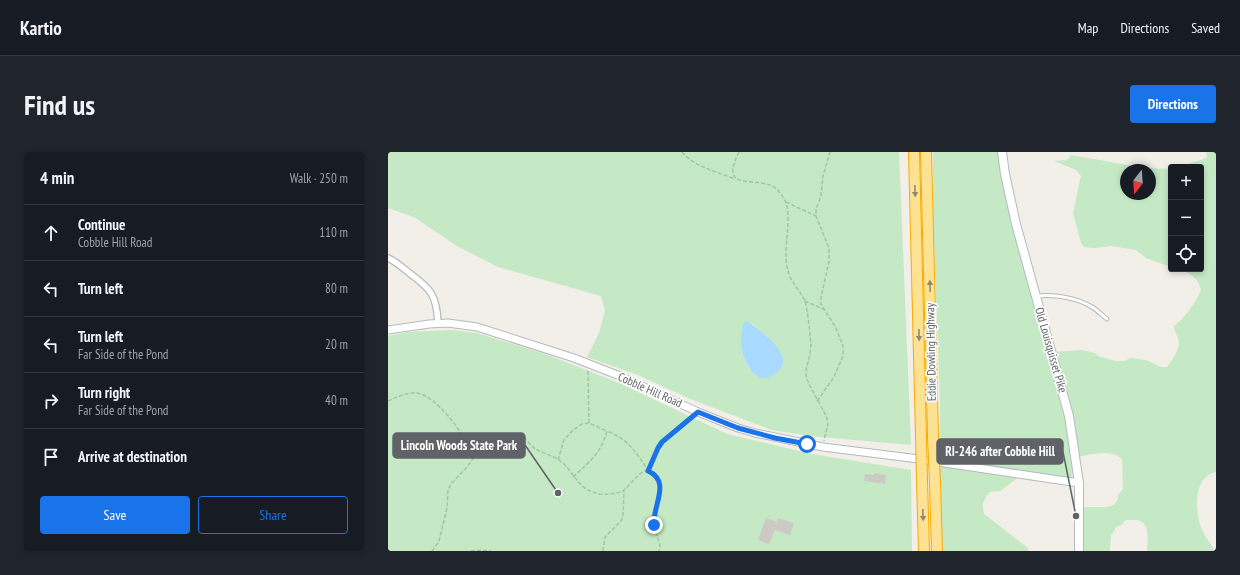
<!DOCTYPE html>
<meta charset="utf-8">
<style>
:root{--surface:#171b24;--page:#20242c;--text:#f1f3f6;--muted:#9ea1a6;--line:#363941;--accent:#1a73e8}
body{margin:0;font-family:"PT Sans Narrow",sans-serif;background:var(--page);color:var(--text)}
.controls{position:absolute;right:12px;top:12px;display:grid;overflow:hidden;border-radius:4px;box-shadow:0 2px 6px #0003}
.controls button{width:36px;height:36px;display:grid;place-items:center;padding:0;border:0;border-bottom:1px solid var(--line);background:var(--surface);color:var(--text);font:20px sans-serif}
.compass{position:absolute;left:732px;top:12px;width:36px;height:36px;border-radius:50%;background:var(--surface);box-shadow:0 2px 6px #0003;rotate:197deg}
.stop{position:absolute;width:12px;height:12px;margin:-9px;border:3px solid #1a73e8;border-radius:50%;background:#fff}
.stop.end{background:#1a73e8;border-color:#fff;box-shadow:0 1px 4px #0008}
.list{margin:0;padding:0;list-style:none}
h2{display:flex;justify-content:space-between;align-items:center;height:52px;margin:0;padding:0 16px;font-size:17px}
h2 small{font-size:13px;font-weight:400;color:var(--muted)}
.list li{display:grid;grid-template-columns:26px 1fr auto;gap:12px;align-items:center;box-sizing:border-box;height:56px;padding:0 16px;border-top:1px solid var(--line)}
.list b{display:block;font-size:15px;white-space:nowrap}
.list p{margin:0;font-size:13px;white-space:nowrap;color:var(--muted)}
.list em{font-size:13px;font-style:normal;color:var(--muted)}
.actions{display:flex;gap:8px;padding:12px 16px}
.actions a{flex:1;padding:9px 0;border:1px solid var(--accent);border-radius:4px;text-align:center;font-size:14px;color:var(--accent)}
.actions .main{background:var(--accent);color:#fff}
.icon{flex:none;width:22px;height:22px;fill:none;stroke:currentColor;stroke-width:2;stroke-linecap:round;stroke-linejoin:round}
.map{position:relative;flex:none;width:828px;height:399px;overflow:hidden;border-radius:4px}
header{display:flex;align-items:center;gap:24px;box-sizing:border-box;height:56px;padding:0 20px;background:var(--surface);border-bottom:1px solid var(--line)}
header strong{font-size:19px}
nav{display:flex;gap:22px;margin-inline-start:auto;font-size:14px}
.intro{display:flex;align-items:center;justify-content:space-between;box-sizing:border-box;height:96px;padding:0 24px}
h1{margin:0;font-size:28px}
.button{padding:10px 18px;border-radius:4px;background:var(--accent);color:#fff;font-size:14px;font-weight:700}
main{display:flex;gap:24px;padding:0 24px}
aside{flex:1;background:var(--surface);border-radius:4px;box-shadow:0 2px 6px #0003}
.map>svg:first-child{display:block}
.green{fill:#c5e8c5;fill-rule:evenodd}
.water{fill:#aadaff}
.building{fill:#cccac5}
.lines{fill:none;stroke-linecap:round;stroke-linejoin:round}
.service-casing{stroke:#b5b8bc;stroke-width:5}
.minor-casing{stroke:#b5b8bc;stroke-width:8}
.tertiary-casing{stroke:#b5b8bc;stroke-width:9}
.secondary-casing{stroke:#b6babf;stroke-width:10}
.motorway-casing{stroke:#f9ab00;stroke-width:12}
.path{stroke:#9cc7a9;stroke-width:1.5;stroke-dasharray:4 2;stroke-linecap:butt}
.service{stroke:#fff;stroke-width:3}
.minor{stroke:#fff;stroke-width:5.5}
.tertiary{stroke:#fff;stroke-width:7}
.secondary{stroke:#fff;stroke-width:8}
.motorway{stroke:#fde293;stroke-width:10}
.motorway-bridge-casing{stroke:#f9ab00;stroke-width:12;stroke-linecap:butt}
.motorway-bridge{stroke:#fde293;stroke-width:10}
.oneway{fill:#8e8975}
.route{stroke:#1a73e8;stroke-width:5}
.labels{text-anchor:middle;stroke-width:3.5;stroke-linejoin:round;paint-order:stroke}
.street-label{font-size:12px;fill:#5f6368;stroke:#fff}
.leader{fill:none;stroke:#5f6368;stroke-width:1.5}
.callout-dot{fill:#5f6368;stroke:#fff;stroke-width:1.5}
.callout{fill:#5f6368;stroke:#5f6368;stroke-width:1.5}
.callout-label{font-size:13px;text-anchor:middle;font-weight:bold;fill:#fff}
</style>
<header>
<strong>Kartio</strong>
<nav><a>Map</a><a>Directions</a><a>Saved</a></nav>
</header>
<div class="intro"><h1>Find us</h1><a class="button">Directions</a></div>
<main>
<aside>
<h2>4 min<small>Walk · 250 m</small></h2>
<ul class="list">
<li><svg class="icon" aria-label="ahead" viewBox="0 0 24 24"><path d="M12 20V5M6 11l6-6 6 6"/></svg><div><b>Continue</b><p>Cobble Hill Road</p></div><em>110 m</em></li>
<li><svg class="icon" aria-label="left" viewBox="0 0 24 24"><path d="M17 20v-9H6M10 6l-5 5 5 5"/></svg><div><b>Turn left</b></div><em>80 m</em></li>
<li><svg class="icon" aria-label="left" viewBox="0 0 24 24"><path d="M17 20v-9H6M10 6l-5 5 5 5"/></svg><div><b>Turn left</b><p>Far Side of the Pond</p></div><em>20 m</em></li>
<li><svg class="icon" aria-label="right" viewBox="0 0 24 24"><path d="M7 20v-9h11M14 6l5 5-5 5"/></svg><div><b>Turn right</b><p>Far Side of the Pond</p></div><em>40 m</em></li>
<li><svg class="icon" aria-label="arrive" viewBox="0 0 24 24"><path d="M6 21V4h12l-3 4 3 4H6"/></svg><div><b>Arrive at destination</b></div></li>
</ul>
<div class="actions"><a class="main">Save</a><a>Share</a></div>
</aside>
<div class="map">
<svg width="828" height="399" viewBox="0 0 828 399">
<rect width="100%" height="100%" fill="#f1efe8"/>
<g class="green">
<path d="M0 0H511L523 293 422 284 384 278 300 246 250 223 199 205 211 181 217 158 213 144 110 115 69 94 26 65 0 56ZM364 171 380 185 376 225C353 221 352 194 354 176Z"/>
<path d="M545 0H613L664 200 694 198 707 201 710 204 727 209H737L742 206 758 208 773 215H779C784 209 792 198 791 189 790 184 786 180 786 174 797 166 808 150 813 138 810 124 801 121 789 117H813V15H794C801 10 811 10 819 5L818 0H828V320C825 321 819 323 817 326 805 339 808 366 815 380 818 387 825 393 826 399H759C760 389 760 382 757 372L750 368H738L733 373 728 375 723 384 722 399H694L695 355H718L726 353 730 347V343L735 337 734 307C722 296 702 303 688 305L683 328 632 324 612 339 602 340C596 347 593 352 596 362L640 396V399H549L552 250 545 63Z"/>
<path d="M683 3 756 16 783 17V115L758 106 748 98 723 94 706 96 696 95 693 91 685 61 693 24 688 18 666 9 679 8ZM738 18H762V42H738Z"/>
<polygon points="63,178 89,181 160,203 231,231 339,282 424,302 523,318 524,399 0,399 0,184 21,180"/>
</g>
<path class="water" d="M357 169C364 170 381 186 386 191 389 195 394 202 395 207 396 211 394 215 391 218 372 240 354 212 353 192 353 184 353 176 357 169Z"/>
<g class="building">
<polygon points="486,321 498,323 497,332 476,329 477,322 486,323"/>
<polygon points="378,366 389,370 390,366 406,371 402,383 387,378 381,392 370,388"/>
</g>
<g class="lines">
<g class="service-casing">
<path id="service" d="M650 144C667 142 689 146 704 155 709 158 714 163 719 167"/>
</g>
<g class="minor-casing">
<path id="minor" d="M0 106C7 109 14 115 20 120 43 137 49 143 50 172"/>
</g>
<g class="tertiary-casing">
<polyline id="tertiary" points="0,178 41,172 60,171 89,175 186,206 232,224 310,260 350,276 367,281 435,295 523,306 691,331"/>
</g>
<g class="secondary-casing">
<polyline id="secondary" points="614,0 617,22 628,72 681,264 691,331 691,399"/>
</g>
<g class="motorway-casing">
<g id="motorway">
<polyline points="526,0 533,284"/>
<polyline points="538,0 545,285"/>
<polyline points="534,328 536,399"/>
<polyline points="547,331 549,399"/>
</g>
</g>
<g class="path">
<path d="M294 0C306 15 330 20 347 27"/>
<path d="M351 0C332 38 361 26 382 33 389 35 396 45 398 51 404 70 395 94 399 114 401 130 411 136 417 149 419 156 422 178 422 185 423 190 423 196 422 201 421 210 416 218 419 227 422 237 440 263 440 271 439 277 437 283 436 289"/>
<polyline points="398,50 428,64"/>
<polyline points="417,149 437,158"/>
<polyline points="200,219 201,271"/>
<path d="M0 249C8 245 20 240 29 241 44 243 65 268 72 280 77 288 79 297 88 301 104 301 115 284 130 284 137 284 141 292 146 296 154 301 163 303 171 308 187 319 188 338 212 342 219 343 230 342 236 338 244 332 257 308 269 324 279 338 265 353 266 368 266 377 270 386 272 394L271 399"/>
<polyline points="429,249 446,225 455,204 455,194 448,176 433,152 433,145 441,110 441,96 428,64 428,57 433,44 435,24 442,0"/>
<polyline points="170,308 176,288 185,278 194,272 201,271 219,279"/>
<polyline points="260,319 269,296 274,290 305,264"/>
<path d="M185 325C202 309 212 303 219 279 241 288 247 299 260 318"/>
<polyline points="44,399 51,389 59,356 60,338 63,332 79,315 88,302"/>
<polyline points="83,399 93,398 103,399"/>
<polyline points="215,399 217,385 233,369 235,365 236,339"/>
</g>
<use href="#service" class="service"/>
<use href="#minor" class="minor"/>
<use href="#tertiary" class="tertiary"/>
<use href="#secondary" class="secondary"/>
<use href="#motorway" class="motorway"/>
<g class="motorway-bridge-casing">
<g id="motorway-bridge">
<polyline points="533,284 534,328"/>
<polyline points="545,285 547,331"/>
</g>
</g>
<use href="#motorway-bridge" class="motorway-bridge"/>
</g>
<defs><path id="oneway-solid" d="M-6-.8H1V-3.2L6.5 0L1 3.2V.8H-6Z"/></defs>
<g class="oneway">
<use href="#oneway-solid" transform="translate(527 39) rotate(88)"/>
<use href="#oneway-solid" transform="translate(542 134) rotate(-91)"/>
<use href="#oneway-solid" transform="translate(531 183) rotate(89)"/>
<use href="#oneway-solid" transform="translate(535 363) rotate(88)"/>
</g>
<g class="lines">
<path class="route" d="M266 373C264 355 284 329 260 319L270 296 274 290 310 260 350 276 387 286 419 292"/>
</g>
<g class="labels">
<g class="street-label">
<text transform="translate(663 198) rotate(74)" y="4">Old Louisquisset Pike</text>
<text transform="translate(543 200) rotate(-91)" y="4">Eddie Dowling Highway</text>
<text transform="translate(262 238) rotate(24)" y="4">Cobble Hill Road</text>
</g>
</g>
<path class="leader" d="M170 341L137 293M688 364L675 300"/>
<g class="callout-dot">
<circle cx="170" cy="341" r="4"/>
<circle cx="688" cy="364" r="4"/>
</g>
<g class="callout">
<rect x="5" y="281" width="132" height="25" rx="4"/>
<rect x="549" y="287" width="126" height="25" rx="4"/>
</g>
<g class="callout-label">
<text x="71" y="298">Lincoln Woods State Park</text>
<text x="612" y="304">RI-246 after Cobble Hill</text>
</g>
</svg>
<div class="controls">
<button>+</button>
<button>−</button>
<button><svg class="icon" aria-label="locate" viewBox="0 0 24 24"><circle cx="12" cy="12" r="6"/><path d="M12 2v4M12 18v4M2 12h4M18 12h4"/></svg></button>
</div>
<svg class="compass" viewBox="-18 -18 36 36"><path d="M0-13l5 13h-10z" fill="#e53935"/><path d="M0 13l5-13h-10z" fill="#9ea1a6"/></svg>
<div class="stop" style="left:419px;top:292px"></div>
<div class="stop end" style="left:266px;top:373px"></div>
</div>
</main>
